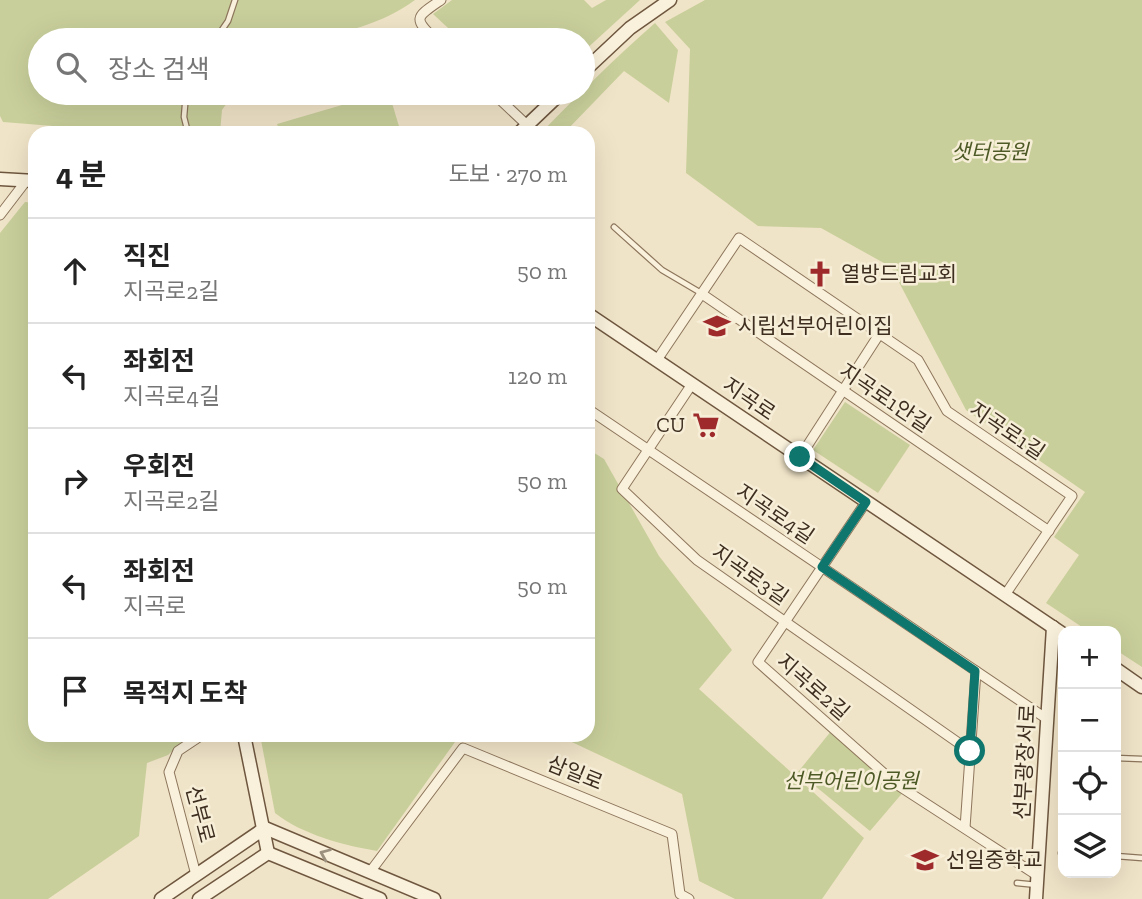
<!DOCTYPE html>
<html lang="ko">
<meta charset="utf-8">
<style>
:root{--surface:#fff;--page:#f2f2f2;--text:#222;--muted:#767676;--line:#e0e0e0}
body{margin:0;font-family:"Zilla Slab","Noto Sans KR",serif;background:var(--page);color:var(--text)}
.controls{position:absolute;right:21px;bottom:21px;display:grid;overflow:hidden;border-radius:14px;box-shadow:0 7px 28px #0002}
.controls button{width:63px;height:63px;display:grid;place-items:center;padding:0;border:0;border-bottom:2px solid var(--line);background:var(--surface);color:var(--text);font:35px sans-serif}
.stop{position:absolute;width:21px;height:21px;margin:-16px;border:5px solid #0f766e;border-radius:50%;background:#fff}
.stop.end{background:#0f766e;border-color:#fff;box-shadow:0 2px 7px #0008}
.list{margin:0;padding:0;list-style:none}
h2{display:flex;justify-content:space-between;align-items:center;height:91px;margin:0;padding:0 28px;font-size:30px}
h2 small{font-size:23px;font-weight:400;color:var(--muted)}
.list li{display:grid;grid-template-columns:46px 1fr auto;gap:21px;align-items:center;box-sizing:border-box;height:105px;padding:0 28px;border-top:2px solid var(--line)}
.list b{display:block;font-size:26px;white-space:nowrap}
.list p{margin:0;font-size:23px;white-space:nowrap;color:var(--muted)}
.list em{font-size:23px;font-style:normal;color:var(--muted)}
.icon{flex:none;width:38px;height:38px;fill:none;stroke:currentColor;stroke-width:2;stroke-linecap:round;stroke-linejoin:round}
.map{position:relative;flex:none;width:1142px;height:899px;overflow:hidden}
.search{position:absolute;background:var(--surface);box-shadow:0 7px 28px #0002;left:28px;top:28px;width:567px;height:77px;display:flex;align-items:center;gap:18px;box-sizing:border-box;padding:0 24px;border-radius:38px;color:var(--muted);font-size:26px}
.panel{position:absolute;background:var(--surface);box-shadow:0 7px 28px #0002;left:28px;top:126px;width:567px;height:616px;border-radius:21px}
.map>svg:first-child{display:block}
.green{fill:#c9cf9b}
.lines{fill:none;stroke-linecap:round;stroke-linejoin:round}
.lane-casing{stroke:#8d765c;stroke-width:7}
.street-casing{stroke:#8d765c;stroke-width:11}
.secondary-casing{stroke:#6f573f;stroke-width:15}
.lane{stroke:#faf1dc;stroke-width:4.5}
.street{stroke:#faf1dc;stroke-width:9}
.secondary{stroke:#faf1dc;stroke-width:12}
.oneway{stroke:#9c907e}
.route{stroke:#0f766e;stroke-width:9}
.labels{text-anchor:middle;stroke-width:5;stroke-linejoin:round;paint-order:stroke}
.park-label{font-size:21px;font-style:italic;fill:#4d5a26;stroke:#f7eed8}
.poi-label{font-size:21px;fill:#3d2e20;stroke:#f7eed8;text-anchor:start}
.street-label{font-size:21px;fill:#3d2e20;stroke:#f7eed8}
</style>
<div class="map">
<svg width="1142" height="899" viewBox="0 0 1142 899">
<rect width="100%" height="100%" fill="#f0e4c8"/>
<g class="green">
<path d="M0 0H415C383 24 341 34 302 40H40V93H234L222 110 220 133H53V126L3 122 0 116Z"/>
<polygon points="452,0 584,0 592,8 606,0 640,0 583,52 583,40 461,40 433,14"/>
<polygon points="705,0 1142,0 1142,667 1116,650 1116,631 1088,631 1046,603 1079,555 1054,537 1085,492 966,410 891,267 821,228 758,226 686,173 690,49 665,22"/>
<path d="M655 23 678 50 669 103 624 71 564 133H541C578 95 614 59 655 23Z"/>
<polygon points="383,93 389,93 401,133 280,133 277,124"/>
<polygon points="25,202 35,203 35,735 189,735 168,755 147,763 139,836 48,899 0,899 0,233"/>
<polygon points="845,402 910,445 878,493 813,450"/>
<polygon points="588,449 604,459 659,556 732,650 699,689 864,838 822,899 735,899 699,881 682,794 557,735 588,735"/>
<polygon points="832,730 905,790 870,831 798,772"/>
<path d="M260 735H460L377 851C343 845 303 835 275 813Z"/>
</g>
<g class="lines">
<g class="lane-casing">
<g id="lane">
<polyline points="215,40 228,21 235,0"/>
<polyline points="186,93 184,117 188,133"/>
<polyline points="614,227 662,270 701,293"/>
<polyline points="1116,758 1142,759"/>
<polyline points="1061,853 1063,853"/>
<polyline points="1116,856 1142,858"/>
<polyline points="1017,883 1037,885"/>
</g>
</g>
<g class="street-casing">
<g id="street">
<path d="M436 40C412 18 416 17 441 0"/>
<polyline points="493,93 527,125"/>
<polyline points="0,215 26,181"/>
<polyline points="702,294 1049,531"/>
<polyline points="657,360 739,238 918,360 947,411 1072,496 1005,595"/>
<polyline points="692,384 622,489 697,560 970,751"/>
<polyline points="588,409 1047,719"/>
<polyline points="800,457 880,333"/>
<polyline points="866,502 758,662 896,784 1038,876"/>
<polyline points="965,828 976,671"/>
<polyline points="370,872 463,748 672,834 680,894 689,899"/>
<polyline points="196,875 169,772 178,751 202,735"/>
</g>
</g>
<g class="secondary-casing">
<g id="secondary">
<polyline points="583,72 630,28 670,0"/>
<polyline points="519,133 561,93"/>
<polyline points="0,179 35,181"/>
<polyline points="588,314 1063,634"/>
<polyline points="1116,669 1142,687"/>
<polyline points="244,735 268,853"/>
<polyline points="161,899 265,828 434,899"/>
<polyline points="199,899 268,853 380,899"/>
<polyline points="1036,899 1053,627"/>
</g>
</g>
<use href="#lane" class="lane"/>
<use href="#street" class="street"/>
<use href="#secondary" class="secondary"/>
</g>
<defs><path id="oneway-chevron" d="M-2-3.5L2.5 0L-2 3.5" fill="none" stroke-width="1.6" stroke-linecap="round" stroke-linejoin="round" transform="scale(1.75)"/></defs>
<use class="oneway" href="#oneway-chevron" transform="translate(325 854) rotate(-157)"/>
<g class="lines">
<polyline class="route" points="800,457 866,502 822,567 975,671 970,751"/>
</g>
<defs>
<g id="church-bare" transform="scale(2.1)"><path d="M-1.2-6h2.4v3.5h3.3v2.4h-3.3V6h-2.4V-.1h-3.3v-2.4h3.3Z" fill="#9e2a2b" stroke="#f7eed8" stroke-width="2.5" paint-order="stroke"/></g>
<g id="school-bare" transform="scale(2.1)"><path d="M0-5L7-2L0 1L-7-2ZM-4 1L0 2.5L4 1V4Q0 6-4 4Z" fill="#9e2a2b" stroke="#f7eed8" stroke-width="2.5" paint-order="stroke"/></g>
<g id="supermarket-bare" transform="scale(2.1)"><path d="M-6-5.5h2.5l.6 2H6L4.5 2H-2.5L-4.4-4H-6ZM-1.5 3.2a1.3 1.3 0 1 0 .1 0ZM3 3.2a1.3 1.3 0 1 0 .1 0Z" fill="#9e2a2b" stroke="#f7eed8" stroke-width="2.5" paint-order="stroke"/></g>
</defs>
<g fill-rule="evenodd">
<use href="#church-bare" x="820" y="274"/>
<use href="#school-bare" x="717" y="326"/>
<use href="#supermarket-bare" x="706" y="425"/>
<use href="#school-bare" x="925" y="860"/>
</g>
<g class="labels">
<g class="park-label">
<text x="990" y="159">샛터공원</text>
<text x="851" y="788">선부어린이공원</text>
</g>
<g class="poi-label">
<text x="841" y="281">열방드림교회</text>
<text x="738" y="333">시립선부어린이집</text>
<text x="685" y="432" text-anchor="end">CU</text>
<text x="946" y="867">선일중학교</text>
</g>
<g class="street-label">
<text transform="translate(885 398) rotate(34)" y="7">지곡로1안길</text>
<text transform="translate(749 399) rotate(34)" y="7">지곡로</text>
<text transform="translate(1007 431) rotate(34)" y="7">지곡로1길</text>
<text transform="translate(775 514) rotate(34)" y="7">지곡로4길</text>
<text transform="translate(750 575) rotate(35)" y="7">지곡로3길</text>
<text transform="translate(813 687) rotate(41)" y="7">지곡로2길</text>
<text transform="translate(1025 762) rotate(-87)" y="7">선부광장서로</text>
<text transform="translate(575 773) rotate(22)" y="7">삼일로</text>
<text transform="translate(200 814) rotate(75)" y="7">선부로</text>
</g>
</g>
</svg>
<div class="controls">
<button>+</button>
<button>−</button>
<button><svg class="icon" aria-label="locate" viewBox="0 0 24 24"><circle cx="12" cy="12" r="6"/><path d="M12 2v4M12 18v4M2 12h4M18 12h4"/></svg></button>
<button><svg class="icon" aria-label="layers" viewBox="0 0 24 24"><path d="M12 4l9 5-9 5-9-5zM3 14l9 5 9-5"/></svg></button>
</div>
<div class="stop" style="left:970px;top:751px"></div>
<div class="stop end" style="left:800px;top:457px"></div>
<div class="search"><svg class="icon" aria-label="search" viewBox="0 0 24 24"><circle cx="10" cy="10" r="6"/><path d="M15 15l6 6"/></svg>장소 검색</div>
<section class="panel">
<h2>4 분<small>도보 · 270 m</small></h2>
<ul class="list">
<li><svg class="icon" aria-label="ahead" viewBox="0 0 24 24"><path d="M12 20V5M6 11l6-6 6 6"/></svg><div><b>직진</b><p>지곡로2길</p></div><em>50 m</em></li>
<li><svg class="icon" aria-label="left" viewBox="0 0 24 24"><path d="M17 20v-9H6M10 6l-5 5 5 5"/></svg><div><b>좌회전</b><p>지곡로4길</p></div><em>120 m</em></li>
<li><svg class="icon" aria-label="right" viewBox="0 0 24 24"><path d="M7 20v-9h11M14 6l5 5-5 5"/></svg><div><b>우회전</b><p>지곡로2길</p></div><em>50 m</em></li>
<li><svg class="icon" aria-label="left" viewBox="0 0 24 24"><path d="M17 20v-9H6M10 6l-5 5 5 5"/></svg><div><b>좌회전</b><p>지곡로</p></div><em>50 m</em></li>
<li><svg class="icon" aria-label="arrive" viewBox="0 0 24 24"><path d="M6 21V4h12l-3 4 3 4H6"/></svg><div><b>목적지 도착</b></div></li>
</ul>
</section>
</div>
